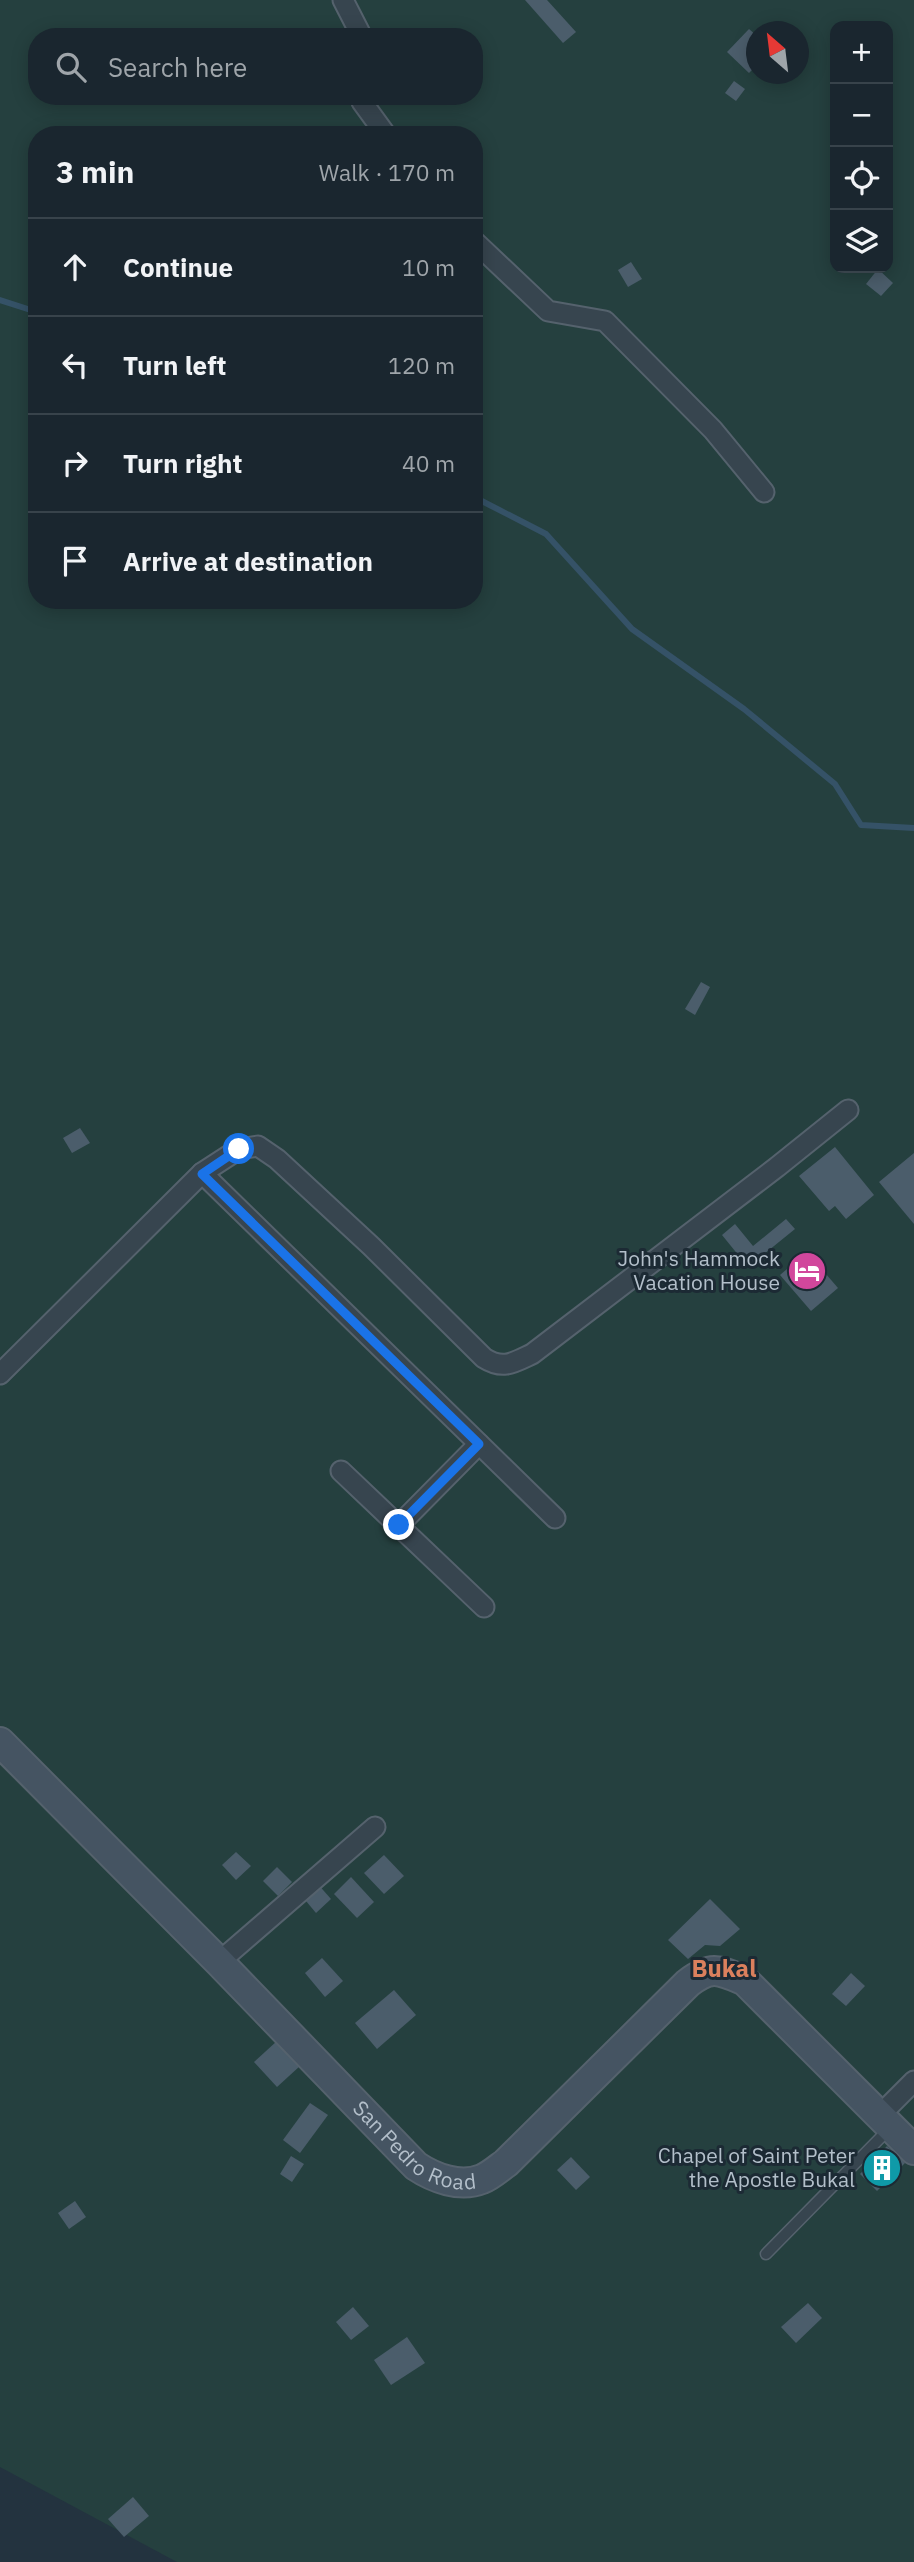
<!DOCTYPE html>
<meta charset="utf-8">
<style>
:root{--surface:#1a262f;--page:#27323b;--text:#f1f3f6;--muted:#9fa5aa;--line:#38434b}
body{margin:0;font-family:"IBM Plex Sans",sans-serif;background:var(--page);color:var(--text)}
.controls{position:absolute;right:21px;top:21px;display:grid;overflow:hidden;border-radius:14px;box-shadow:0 4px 18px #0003}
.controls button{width:63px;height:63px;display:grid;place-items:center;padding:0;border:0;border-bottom:2px solid var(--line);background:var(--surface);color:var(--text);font:35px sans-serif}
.compass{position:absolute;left:746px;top:21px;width:63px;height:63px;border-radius:50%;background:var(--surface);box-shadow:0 4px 18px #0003;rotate:332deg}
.stop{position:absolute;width:21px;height:21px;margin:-16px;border:5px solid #1a73e8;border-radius:50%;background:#fff}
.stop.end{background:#1a73e8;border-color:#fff;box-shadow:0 2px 7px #0008}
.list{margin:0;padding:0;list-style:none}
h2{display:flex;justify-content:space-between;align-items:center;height:91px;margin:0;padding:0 28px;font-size:30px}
h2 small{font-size:23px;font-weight:400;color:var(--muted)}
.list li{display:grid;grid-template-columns:46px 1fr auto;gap:21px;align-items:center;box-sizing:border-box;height:98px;padding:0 28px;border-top:2px solid var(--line)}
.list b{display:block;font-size:26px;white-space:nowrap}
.list em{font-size:23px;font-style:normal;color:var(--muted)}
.icon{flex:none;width:38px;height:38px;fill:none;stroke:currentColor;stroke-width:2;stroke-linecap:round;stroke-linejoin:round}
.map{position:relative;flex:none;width:914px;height:2562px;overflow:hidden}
.search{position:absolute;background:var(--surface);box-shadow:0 4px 18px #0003;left:28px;top:28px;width:455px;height:77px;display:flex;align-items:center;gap:18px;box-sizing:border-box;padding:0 24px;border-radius:28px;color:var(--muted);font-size:26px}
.panel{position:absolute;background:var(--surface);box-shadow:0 4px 18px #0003;left:28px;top:126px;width:455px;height:483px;border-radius:28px}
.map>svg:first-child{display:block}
.green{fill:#25403f;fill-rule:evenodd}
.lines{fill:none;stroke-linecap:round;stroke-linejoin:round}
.stream{stroke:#355267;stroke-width:6}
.building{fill:#4b5d6b}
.lane-casing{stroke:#55626d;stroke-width:13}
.street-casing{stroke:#55626d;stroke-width:23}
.secondary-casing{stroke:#55626d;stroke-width:32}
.lane{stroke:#37454f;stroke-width:10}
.street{stroke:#37454f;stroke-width:19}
.secondary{stroke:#455462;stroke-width:28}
.route{stroke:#1a73e8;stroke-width:9}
.labels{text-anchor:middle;stroke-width:6;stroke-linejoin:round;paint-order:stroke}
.poi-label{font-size:21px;fill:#b3bfca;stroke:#1c2a34;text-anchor:end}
.street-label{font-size:21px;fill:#b3bfca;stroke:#1c2a34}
.quarter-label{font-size:24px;font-weight:bold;fill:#db805d;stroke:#1c2a34}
</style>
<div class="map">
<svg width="914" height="2562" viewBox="0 0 914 2562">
<rect width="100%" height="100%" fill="#23333f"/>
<path class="green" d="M0 0H914V2562H177L0 2467ZM835 26H888V268H835ZM757 32H799V74H757ZM37 37H474V96H37ZM37 135H474V600H37Z"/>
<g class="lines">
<g class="stream">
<polyline points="0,300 37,312"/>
<polyline points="474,497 546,534 632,629 744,709 835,784 861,825 914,828"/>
</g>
</g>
<g class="building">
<polygon points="525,0 547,0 576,32 563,43"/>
<polygon points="749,29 757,36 757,65 749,73 727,52"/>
<polygon points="734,81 745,89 736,101 725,93"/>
<polygon points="631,262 642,279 628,287 618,270"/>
<polygon points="878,269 893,283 881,296 866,284"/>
<polygon points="701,982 710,987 695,1015 685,1009"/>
<polygon points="80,1128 90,1143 72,1153 63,1138"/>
<polygon points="835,1147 874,1195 846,1219 835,1206 829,1211 799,1176"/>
<polygon points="914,1153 914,1224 879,1182"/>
<polygon points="786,1219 795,1229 748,1267 722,1235 735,1224 753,1246"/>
<polygon points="807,1252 838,1288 811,1311 780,1275"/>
<polygon points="236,1852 251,1866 236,1880 222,1865"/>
<polygon points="384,1855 404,1876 384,1894 364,1873"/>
<polygon points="277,1867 292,1882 278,1896 263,1881"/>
<polygon points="351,1877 374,1902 357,1918 334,1894"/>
<polygon points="316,1882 331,1899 316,1913 301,1895"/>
<polygon points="710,1899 740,1929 720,1946 705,1945 688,1959 668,1940"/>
<polygon points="322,1958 343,1981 325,1997 305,1973"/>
<polygon points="851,1973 865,1986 846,2006 832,1994"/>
<polygon points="394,1990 416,2015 377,2049 355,2023"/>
<polygon points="277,2041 300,2066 277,2087 254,2062"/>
<polygon points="310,2103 328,2115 300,2153 283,2140"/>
<polygon points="887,2146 905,2163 877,2191 860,2174"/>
<polygon points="291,2156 304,2164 292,2182 280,2174"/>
<polygon points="571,2157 590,2177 576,2190 557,2170"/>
<polygon points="75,2201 86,2217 69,2229 58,2213"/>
<polygon points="808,2303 822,2318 796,2343 781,2327"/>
<polygon points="353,2307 369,2326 351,2340 336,2322"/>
<polygon points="407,2337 425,2363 391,2385 374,2360"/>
<polygon points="133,2497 149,2516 124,2537 108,2519"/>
</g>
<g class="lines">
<g class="lane-casing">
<polyline id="lane" points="766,2254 888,2130"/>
</g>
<g class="street-casing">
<g id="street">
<polyline points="343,0 362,37"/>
<polyline points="365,96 362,102 386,135"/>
<polyline points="474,241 548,311 605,321 713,430 764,492"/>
<polyline points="202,1173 555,1518"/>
<path d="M0 1374 202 1173 239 1149 258 1146 277 1159 371 1246 484 1358C503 1370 513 1363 532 1354L777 1167 848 1110"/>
<polyline points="341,1471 484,1607"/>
<polyline points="399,1525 479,1444"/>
<polyline points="219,1962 375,1827"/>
<polyline points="880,2115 914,2081"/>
</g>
</g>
<g class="secondary-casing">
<g id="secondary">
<path id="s1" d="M0 1742 219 1962 416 2166C434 2178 460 2188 482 2179 490 2176 499 2168 506 2163L688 1983C712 1965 719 1970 745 1981L914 2150"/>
</g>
</g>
<use href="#lane" class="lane"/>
<use href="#street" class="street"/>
<use href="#secondary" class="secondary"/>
</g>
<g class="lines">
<polyline class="route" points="239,1149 202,1174 479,1444 399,1525"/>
</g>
<defs>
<g id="hotel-disc" transform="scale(2.0125)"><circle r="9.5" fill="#d1479c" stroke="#1c2a34"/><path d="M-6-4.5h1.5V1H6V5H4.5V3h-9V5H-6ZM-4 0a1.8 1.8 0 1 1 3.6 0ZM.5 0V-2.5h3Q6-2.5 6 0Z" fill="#fff"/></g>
<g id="building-disc" transform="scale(2.0125)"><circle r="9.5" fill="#0f9aa8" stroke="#1c2a34"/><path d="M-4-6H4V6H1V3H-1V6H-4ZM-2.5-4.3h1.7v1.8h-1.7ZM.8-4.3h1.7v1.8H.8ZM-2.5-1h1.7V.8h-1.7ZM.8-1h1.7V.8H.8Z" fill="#fff"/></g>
</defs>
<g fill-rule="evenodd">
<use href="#hotel-disc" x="807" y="1271"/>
<use href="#building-disc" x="882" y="2168"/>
</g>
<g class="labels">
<g class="poi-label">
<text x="780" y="1266">John's Hammock<tspan x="780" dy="24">Vacation House</tspan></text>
<text x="855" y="2163">Chapel of Saint Peter<tspan x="855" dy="24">the Apostle Bukal</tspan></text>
</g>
<g class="street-label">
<text dy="7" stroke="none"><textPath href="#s1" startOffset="583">San Pedro Road</textPath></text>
</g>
<g class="quarter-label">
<text x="724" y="1977">Bukal</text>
</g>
</g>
</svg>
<div class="controls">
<button>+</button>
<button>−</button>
<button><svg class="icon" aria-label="locate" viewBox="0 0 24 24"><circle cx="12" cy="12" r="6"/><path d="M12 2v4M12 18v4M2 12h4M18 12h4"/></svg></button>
<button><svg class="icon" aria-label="layers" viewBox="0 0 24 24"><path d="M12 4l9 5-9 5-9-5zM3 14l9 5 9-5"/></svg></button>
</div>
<svg class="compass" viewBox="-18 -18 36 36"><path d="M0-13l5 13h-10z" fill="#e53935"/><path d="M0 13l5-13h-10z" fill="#9fa5aa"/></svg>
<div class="stop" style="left:239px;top:1149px"></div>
<div class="stop end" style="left:399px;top:1525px"></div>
<div class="search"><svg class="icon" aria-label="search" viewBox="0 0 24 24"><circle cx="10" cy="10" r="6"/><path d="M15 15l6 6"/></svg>Search here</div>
<section class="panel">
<h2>3 min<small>Walk · 170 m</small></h2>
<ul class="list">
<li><svg class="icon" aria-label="ahead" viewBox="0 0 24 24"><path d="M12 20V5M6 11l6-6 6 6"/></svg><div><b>Continue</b></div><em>10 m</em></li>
<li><svg class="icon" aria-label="left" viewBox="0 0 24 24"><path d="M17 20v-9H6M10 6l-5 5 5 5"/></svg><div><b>Turn left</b></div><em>120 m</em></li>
<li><svg class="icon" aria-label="right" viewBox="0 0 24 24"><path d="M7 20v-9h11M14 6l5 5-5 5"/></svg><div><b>Turn right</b></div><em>40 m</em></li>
<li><svg class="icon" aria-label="arrive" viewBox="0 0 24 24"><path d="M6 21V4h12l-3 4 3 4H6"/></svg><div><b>Arrive at destination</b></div></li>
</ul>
</section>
</div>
